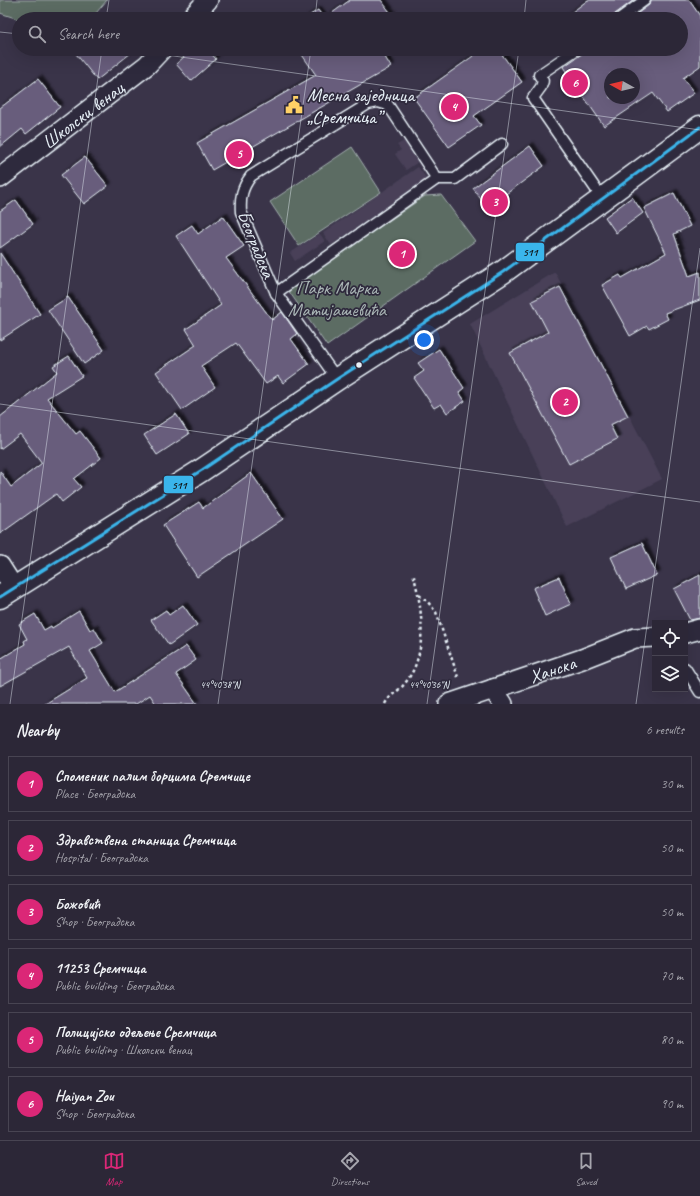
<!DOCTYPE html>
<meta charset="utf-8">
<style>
:root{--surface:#2c2737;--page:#383342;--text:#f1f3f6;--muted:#a6a5ad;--line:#484452;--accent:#db2777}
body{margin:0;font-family:Caveat,sans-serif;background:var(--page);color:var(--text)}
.controls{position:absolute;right:12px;bottom:12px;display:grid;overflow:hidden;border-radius:0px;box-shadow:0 4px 16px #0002}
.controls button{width:36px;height:36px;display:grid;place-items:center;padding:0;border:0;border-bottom:1px solid var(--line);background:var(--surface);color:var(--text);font:20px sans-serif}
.compass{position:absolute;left:604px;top:68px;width:36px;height:36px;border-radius:50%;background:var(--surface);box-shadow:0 4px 16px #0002;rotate:278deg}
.you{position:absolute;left:424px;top:340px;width:14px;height:14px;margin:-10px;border:3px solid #fff;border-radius:50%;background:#1a73e8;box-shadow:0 0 0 6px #1a73e833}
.badge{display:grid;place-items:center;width:26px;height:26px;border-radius:50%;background:var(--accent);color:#fff;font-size:13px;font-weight:700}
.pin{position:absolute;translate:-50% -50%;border:2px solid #fff;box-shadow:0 1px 4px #0006}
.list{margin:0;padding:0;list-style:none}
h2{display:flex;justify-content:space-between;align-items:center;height:52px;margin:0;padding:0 16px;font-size:17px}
h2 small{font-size:13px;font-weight:400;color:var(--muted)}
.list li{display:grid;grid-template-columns:26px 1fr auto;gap:12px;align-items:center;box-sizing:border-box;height:56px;margin:0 8px 8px;padding:0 8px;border:1px solid var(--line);border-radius:0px}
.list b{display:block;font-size:15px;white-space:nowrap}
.list p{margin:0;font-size:13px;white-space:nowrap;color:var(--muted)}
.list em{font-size:13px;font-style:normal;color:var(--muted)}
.icon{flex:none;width:22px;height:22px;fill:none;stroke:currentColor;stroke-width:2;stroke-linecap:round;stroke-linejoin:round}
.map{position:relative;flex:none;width:700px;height:704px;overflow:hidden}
.search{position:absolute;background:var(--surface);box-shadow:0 4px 16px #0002;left:12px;right:12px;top:12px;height:44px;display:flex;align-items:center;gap:10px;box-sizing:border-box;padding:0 14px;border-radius:22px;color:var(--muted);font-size:15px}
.sheet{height:436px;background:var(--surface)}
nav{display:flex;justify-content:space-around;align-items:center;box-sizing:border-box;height:56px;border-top:1px solid var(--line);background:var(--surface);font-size:11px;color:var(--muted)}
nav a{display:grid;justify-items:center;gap:2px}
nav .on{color:var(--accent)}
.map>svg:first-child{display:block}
.built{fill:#484058}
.green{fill:#5c6c64;stroke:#a2aeae}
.building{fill:#675d7b;stroke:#e8f1f8;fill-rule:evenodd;filter:url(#shadow)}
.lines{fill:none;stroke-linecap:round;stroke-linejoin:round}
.lane-casing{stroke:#e8f1f8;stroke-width:13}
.street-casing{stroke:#e8f1f8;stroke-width:22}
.secondary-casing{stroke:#e8f1f8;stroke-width:25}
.path{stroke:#e8f1f8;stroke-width:2.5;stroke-dasharray:3 3;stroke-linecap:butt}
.lane{stroke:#2f2a3d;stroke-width:10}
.street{stroke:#2f2a3d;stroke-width:19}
.secondary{stroke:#2f2a3d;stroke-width:22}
.bus-1-casing{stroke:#2f2a3d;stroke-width:6}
.bus-1{stroke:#3ab5eb;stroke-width:3}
.ticks{fill:none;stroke:#e8f1f8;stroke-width:1;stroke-opacity:0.45}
.bus-dot{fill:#e8f1f8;stroke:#2f2a3d;stroke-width:1.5}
.labels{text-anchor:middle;stroke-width:3.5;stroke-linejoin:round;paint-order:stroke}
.poi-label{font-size:19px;fill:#e8f1f8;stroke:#2f2a3d;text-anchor:start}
.street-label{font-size:19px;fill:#e8f1f8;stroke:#2f2a3d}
.park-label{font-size:19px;fill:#a9b5b5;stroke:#2f2a3d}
.ticks-label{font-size:10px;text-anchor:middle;fill:#e8f1f8;stroke:#2f2a3d;stroke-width:3.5;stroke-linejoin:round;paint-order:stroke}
.line-badge{stroke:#2f2a3d;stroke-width:1.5}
.pale-badge-label{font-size:11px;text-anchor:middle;font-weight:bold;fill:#111}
</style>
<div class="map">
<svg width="700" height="704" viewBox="0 0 700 704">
<defs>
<filter id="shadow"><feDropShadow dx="3.5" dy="-3.5" stdDeviation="1" flood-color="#0009"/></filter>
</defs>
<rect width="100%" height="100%" fill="#3a3449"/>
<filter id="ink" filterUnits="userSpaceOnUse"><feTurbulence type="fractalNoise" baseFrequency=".025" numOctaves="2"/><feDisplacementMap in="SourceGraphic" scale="8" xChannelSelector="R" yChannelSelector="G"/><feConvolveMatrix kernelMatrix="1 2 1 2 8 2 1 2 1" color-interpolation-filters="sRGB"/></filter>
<g filter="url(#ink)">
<g class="built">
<polygon points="404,141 418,162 406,170 395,154 401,150 397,145"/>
<polygon points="418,167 427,179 331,245 323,233"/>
<polygon points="320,234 325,241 295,261 290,253"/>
<polygon points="555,272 662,479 567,527 470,324"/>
</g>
<g class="green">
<polygon points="0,0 107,0 91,19 19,19 19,22 15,18 0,13"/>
<polygon points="352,147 381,192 299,246 270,202"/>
<polygon points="441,195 475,241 327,346 288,290 425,196"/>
</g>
<g class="building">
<polygon points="350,0 381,0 392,15 386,19 324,19"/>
<polygon points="588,0 634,0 615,14 613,19 563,19"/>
<path d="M651 0H689L700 16V66L683 78 694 93 667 112 653 93 604 126 563 67 589 49H681V19H630L649 5ZM610 74H634V98H610Z"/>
<polygon points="318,10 324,19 304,19"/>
<polygon points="72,49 136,49 97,80"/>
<polygon points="193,49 207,49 216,59 191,81 176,64"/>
<polygon points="298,49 380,49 391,67 212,170 197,143 316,75"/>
<polygon points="483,49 498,49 522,82 474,116 481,125 449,147 414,98"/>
<polygon points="38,79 60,107 26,134 22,129 0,147 0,108"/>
<polygon points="530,146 544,166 487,208 473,188"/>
<polygon points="85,157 108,186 84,204 61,175"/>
<polygon points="674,193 690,226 674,234 689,276 700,272 700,300 665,313 668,319 649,329 647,326 630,336 602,285 620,275 622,278 666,253 644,208"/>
<polygon points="632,197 643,213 616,233 605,217"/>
<polygon points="16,200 33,224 0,248 0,211"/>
<polygon points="223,216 244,246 226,258 272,320 282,312 297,334 291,339 309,364 283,383 278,376 266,384 236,343 201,366 215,387 182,410 156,372 196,345 186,329 221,305 176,236 192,225 198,234"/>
<polygon points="0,253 40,314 0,340"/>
<polygon points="560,287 628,416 610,425 617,439 569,464 510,353 548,332 532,301"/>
<polygon points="68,297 104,350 84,364 48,310"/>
<polygon points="439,349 464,388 459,392 465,401 447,413 441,404 434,408 414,378 424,371 418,363"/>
<polygon points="69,356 82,376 47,398 76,434 80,431 101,458 74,479 81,487 62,502 56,494 0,534 0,471 11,487 42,463 20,434 0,449 0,417 57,372 53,366"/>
<polygon points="176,414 189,434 157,455 144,435"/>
<polygon points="251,473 283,519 197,577 163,525 199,502 203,508"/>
<polygon points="642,543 657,575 626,589 611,557"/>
<polygon points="700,575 700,618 690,620 674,589"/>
<polygon points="559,577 571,604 545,616 533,588"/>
<polygon points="183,605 197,625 169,645 151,620 166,610 169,615"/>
<polygon points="79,611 90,630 94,628 103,643 90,651 115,692 186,646 196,660 176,674 197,704 156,704 150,695 136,704 45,704 87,678 69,647 0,686 0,659 25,644 24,641 27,639 19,624 35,614 44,630 51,626 52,628"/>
</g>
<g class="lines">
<g class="lane-casing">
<g id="lane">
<polyline points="619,19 645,0"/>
<polyline points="577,49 539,75 543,81 541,87 533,98 602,198"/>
<polyline points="276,293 437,179"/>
<path d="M337 379 276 293 241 212C240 197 242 188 251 176L368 104 378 102 388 105 437 179H455L502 144"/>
<polyline points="685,668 700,692"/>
</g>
</g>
<g class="street-casing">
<g id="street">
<polyline points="190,19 208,0"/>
<path id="s1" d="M0 178 147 65 162 49"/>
<polyline points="0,566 14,588"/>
<polyline points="685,633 700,629"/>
<polyline points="493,689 503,704"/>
<path id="s2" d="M449 704 582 659 635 638 655 637"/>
</g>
</g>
<g class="secondary-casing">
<polyline id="secondary" points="0,597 202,470 337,379 503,272 700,127"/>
</g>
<g class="path">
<polyline points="419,595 427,601 436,612 459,680"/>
<path d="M385 704C390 694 400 691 406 682 429 652 422 606 413 573"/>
</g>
<use href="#lane" class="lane"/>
<use href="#street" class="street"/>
<use href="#secondary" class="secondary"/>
<g class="bus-1-casing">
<polyline id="bus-1" points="0,597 202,470 337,379 503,272 700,127"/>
</g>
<use href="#bus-1" class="bus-1"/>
</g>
</g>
<path class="ticks" d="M106 19 109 0M315 19 317 0M524 19 526 0M0 32 19 34M124 49 700 130M0 404 700 502M10 704 102 49M218 704 311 49M427 704 519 49M636 704 700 248"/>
<defs>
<g id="civic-bare" transform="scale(1.38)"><path d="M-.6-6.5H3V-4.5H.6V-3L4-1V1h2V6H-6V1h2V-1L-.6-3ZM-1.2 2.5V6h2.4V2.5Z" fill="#ffd166" stroke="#2f2a3d" stroke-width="2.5" paint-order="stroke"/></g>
</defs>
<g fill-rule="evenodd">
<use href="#civic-bare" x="294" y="105"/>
</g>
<circle class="bus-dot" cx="359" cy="365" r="3.5"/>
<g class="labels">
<g class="poi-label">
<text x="307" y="101">Месна заједница<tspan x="307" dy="22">„Сремчица”</tspan></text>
</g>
<g class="street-label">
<text dy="7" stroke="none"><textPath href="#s1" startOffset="104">Школски венац</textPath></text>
<text transform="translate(257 244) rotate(68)" y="7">Београдска</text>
<text dy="7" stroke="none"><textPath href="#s2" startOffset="109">Ханска</textPath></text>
</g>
<g class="park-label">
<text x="337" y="294">Парк Марка<tspan x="337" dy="22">Матијашевића</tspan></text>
</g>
</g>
<g class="ticks-label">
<text x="220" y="688">44°40'38"N</text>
<text x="429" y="688">44°40'36"N</text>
</g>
<g class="line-badge">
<rect x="515" y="242" width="30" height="20" rx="4" fill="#3ab5eb"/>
<rect x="163" y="475" width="31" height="19" rx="4" fill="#3ab5eb"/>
</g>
<g class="pale-badge-label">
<text x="530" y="256">511</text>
<text x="179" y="489">511</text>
</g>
</svg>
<div class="controls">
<button><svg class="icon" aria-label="locate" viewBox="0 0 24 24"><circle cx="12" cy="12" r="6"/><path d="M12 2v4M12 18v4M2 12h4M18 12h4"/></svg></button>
<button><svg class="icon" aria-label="layers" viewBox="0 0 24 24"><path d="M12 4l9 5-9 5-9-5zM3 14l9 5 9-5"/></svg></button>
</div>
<svg class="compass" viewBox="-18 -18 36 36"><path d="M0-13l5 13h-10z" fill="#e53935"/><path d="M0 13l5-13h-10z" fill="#a6a5ad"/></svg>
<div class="you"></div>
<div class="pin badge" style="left:402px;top:254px">1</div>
<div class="pin badge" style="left:565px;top:402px">2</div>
<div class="pin badge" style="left:495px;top:202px">3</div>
<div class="pin badge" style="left:454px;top:107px">4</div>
<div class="pin badge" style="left:239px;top:154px">5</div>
<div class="pin badge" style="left:575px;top:83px">6</div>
<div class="search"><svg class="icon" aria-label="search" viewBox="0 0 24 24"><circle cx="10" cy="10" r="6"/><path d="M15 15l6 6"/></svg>Search here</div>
</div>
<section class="sheet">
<h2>Nearby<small>6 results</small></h2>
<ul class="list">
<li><span class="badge">1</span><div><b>Споменик палим борцима Сремчице</b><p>Place · Београдска</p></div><em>30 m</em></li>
<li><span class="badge">2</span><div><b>Здравствена станица Сремчица</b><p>Hospital · Београдска</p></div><em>50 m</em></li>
<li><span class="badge">3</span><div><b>Божовић</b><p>Shop · Београдска</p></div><em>50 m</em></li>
<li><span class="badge">4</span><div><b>11253 Сремчица</b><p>Public building · Београдска</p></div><em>70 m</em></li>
<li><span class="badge">5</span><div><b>Полицијско одељење Сремчица</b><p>Public building · Школски венац</p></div><em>80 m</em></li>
<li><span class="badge">6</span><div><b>Haiyan Zou</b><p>Shop · Београдска</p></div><em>90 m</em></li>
</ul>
</section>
<nav>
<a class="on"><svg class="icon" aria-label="map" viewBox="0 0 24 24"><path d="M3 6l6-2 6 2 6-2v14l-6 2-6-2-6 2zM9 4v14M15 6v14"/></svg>Map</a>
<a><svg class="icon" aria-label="directions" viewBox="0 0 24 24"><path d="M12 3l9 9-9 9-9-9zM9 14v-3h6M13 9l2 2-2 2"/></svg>Directions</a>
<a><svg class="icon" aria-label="saved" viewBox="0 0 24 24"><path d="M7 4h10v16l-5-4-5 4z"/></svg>Saved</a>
</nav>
